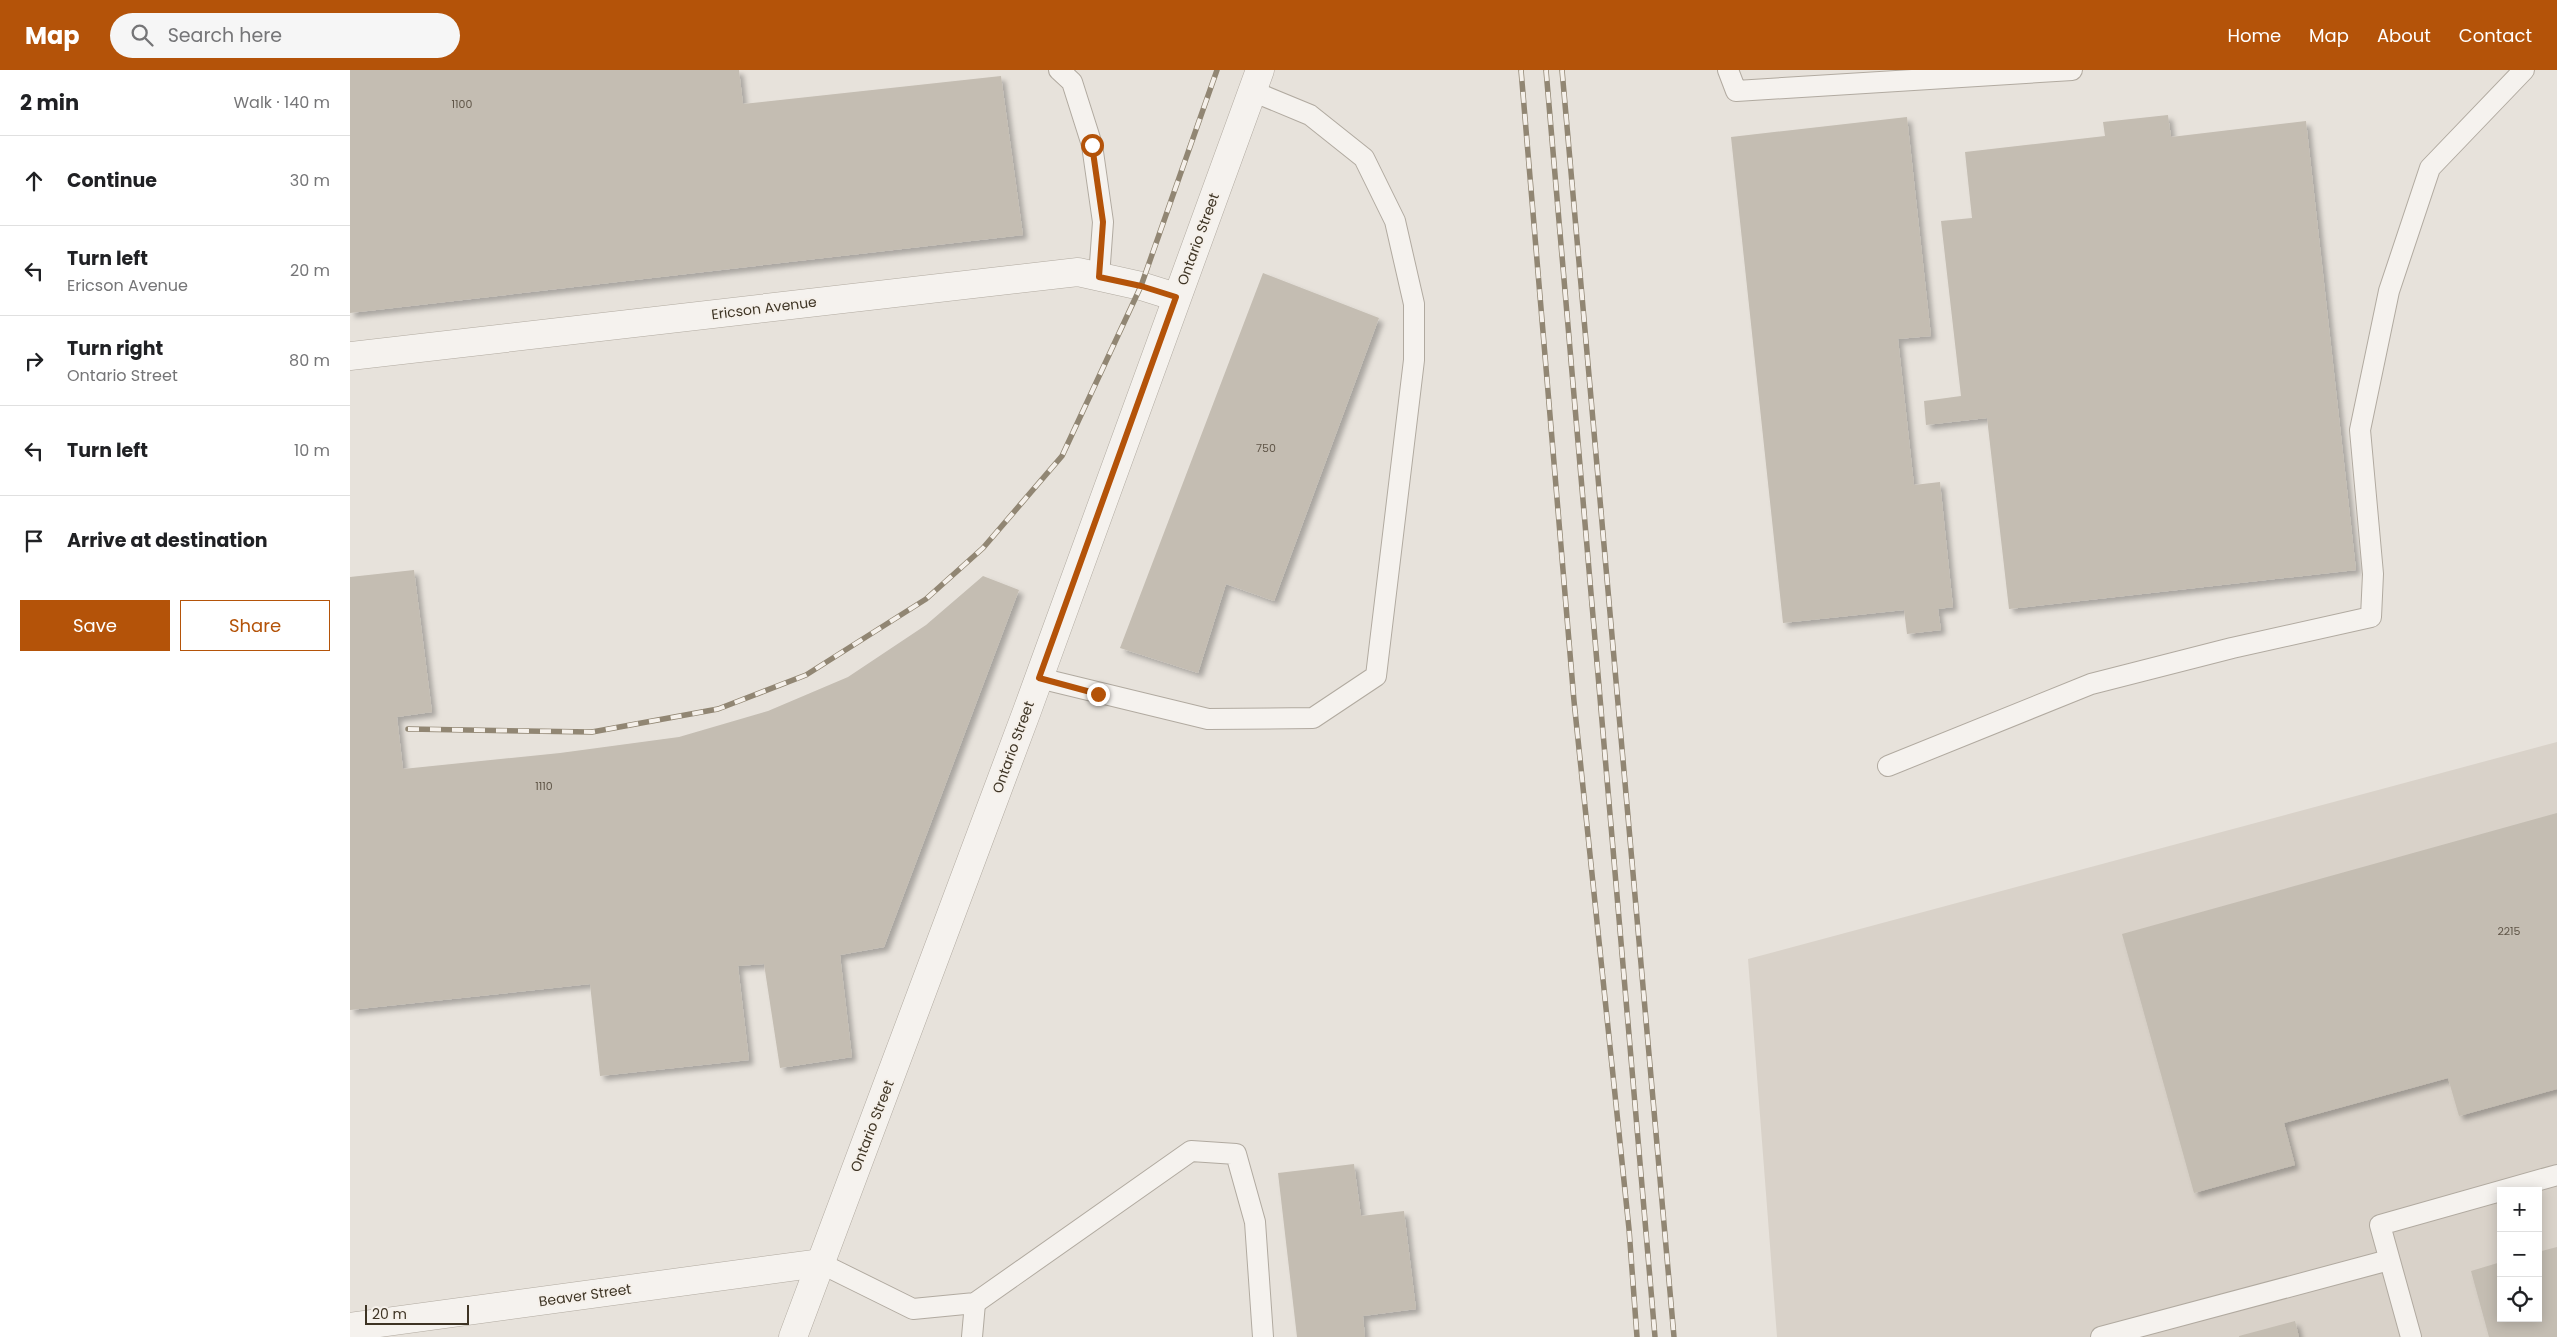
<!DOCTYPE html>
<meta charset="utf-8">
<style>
:root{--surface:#fff;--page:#f6f6f6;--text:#202124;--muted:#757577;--line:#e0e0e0;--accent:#b45309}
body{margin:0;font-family:Poppins,sans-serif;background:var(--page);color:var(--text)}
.controls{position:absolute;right:15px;bottom:15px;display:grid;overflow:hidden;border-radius:0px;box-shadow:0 2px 12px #0003}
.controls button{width:45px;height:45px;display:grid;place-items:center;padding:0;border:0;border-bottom:1px solid var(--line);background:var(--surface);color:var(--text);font:25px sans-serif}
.scale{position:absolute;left:15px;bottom:12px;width:104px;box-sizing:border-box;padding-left:5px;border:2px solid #3e3424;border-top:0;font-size:14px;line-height:18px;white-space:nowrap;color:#3e3424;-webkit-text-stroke:4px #f5f0ea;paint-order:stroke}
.stop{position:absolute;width:15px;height:15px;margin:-11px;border:4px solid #b45309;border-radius:50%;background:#fff}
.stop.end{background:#b45309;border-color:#fff;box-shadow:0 1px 5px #0008}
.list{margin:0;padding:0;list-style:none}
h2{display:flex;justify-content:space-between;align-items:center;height:65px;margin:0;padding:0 20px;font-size:21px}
h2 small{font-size:16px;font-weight:400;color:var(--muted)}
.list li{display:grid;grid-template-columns:32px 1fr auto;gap:15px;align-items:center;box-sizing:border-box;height:90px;padding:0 20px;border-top:1px solid var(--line)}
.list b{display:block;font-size:19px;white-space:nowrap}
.list p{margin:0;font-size:16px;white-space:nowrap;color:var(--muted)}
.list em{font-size:16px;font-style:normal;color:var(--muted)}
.actions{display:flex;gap:10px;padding:15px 20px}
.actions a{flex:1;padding:11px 0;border:1px solid var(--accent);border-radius:0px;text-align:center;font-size:18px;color:var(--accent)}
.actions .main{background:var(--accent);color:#fff}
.icon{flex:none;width:28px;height:28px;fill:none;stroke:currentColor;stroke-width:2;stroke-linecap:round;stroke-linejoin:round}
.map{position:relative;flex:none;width:2207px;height:1267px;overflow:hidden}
header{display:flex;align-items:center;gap:30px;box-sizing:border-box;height:70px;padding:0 25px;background:var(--accent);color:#fff}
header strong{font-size:24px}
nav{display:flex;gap:28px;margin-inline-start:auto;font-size:18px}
.search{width:350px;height:45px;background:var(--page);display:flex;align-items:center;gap:12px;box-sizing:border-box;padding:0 18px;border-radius:28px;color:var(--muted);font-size:19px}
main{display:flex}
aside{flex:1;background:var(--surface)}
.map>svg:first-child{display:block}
.built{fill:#d9d2c9;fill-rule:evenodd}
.building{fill:#c4bdb2;filter:url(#shadow)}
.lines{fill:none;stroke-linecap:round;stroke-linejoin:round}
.lane-casing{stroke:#b1aaa0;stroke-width:22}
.street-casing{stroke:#b1aaa0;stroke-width:29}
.lane{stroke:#f5f2ee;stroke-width:20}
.street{stroke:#f5f2ee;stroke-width:28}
.rail-casing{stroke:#918673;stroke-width:5.5}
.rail{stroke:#f5f0ea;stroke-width:4;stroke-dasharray:11;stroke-linecap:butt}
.route{stroke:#b45309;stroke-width:6}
.labels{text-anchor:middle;stroke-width:4;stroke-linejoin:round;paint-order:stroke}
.number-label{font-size:11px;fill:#605648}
.street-label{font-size:14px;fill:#3e3424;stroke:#f5f0ea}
</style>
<header>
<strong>Map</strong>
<div class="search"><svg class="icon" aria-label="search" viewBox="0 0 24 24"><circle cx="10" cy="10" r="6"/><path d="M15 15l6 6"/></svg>Search here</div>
<nav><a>Home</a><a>Map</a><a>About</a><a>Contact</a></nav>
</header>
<main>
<aside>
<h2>2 min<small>Walk · 140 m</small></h2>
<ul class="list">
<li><svg class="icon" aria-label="ahead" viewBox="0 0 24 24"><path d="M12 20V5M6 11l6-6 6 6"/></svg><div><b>Continue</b></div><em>30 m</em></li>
<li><svg class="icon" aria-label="left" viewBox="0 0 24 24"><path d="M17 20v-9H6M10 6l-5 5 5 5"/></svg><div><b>Turn left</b><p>Ericson Avenue</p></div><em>20 m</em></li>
<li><svg class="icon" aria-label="right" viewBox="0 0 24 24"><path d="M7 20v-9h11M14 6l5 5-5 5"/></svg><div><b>Turn right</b><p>Ontario Street</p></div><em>80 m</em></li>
<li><svg class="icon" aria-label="left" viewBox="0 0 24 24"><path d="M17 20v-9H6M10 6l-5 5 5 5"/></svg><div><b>Turn left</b></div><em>10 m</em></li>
<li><svg class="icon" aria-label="arrive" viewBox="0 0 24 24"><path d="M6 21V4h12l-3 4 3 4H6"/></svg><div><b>Arrive at destination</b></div></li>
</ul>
<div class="actions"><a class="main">Save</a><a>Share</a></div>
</aside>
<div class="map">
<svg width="2207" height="1267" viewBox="0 0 2207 1267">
<defs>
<filter id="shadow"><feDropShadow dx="4.5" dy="4.5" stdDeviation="2.5" flood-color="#0004"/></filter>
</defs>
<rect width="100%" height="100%" fill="#e7e2db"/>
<path class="built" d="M2207 672V1267H1427L1398 889ZM2151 1121H2188V1248H2151Z"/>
<g class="building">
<polygon points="0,0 389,0 393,34 651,6 673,165 0,243"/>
<polygon points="1818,45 1821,67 1956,51 2006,500 1659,539 1637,348 1576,355 1574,331 1611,326 1591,151 1622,148 1615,82 1755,66 1753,52"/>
<polygon points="1557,47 1581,266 1548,269 1564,415 1590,412 1603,537 1588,539 1591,560 1557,564 1554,540 1433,553 1381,67"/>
<polygon points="913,203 1029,248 924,531 876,514 848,603 770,578"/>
<polygon points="64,500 82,642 47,647 53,699 210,683 329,667 418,641 498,607 576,555 633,506 669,520 534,877 490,885 502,987 430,998 414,894 388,896 399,990 250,1006 240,914 0,940 0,507"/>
<polygon points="2207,743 2207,1019 2109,1046 2098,1008 1934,1053 1945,1095 1844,1123 1772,864"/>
<polygon points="1004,1094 1011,1146 1054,1141 1066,1239 1013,1246 1015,1267 947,1267 928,1103"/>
<polygon points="2207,1177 2207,1267 2139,1267 2121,1201 2151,1192 2151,1248 2188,1248 2188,1182"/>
<polygon points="1945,1251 1949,1267 1889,1267 1889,1266"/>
</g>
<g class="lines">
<g class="lane-casing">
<g id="lane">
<polyline points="709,0 722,12 742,75 753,152 749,207"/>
<polyline points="1378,0 1386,21 1722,0"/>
<polyline points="689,608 858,649 963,648 1026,606 1064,290 1064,234 1045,151 1014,88 960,45 902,21"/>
<polyline points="1538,696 1741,614 1882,578 2021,547 2023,504 2010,360 2039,221 2080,98 2174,0"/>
<polyline points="470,1193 563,1239 625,1233 841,1081 886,1084 905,1152 913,1267"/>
<polyline points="622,1267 625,1233"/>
<polyline points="1751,1267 2039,1190"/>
<polyline points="2061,1267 2030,1155 2207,1105"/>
</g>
</g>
<g class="street-casing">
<g id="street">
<polyline points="0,286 728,202 791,216 826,227"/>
<polyline points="0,1257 470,1193"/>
<polyline points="443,1267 677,641 910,0"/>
</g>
</g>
<use href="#lane" class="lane"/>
<use href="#street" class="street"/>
<g class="rail-casing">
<g id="rail">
<polyline points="1171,0 1224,631 1279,1159 1287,1267"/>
<polyline points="1196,0 1305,1267"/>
<polyline points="1212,0 1324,1267"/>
<polyline points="58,659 242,662 368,639 456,605 576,529 633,478 712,386 791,216 867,0"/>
</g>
</g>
<use href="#rail" class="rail"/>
</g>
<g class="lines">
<polyline class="route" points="742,75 753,152 749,207 791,216 826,227 689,608 748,624"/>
</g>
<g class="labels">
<g class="number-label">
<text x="112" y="38">1100</text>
<text x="916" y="382">750</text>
<text x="194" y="720">1110</text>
<text x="2159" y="865">2215</text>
</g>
<g class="street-label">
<text transform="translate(848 169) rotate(-70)" y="5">Ontario Street</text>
<text transform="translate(414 238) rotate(-7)" y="5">Ericson Avenue</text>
<text transform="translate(663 677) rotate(-70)" y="5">Ontario Street</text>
<text transform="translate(522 1056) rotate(-69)" y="5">Ontario Street</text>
<text transform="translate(235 1225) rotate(-8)" y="5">Beaver Street</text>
</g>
</g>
</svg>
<div class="controls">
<button>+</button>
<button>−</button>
<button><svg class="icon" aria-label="locate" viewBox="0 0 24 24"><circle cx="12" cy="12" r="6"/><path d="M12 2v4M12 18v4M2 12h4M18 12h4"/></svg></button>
</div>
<div class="scale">20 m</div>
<div class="stop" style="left:742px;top:75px"></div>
<div class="stop end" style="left:748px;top:624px"></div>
</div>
</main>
